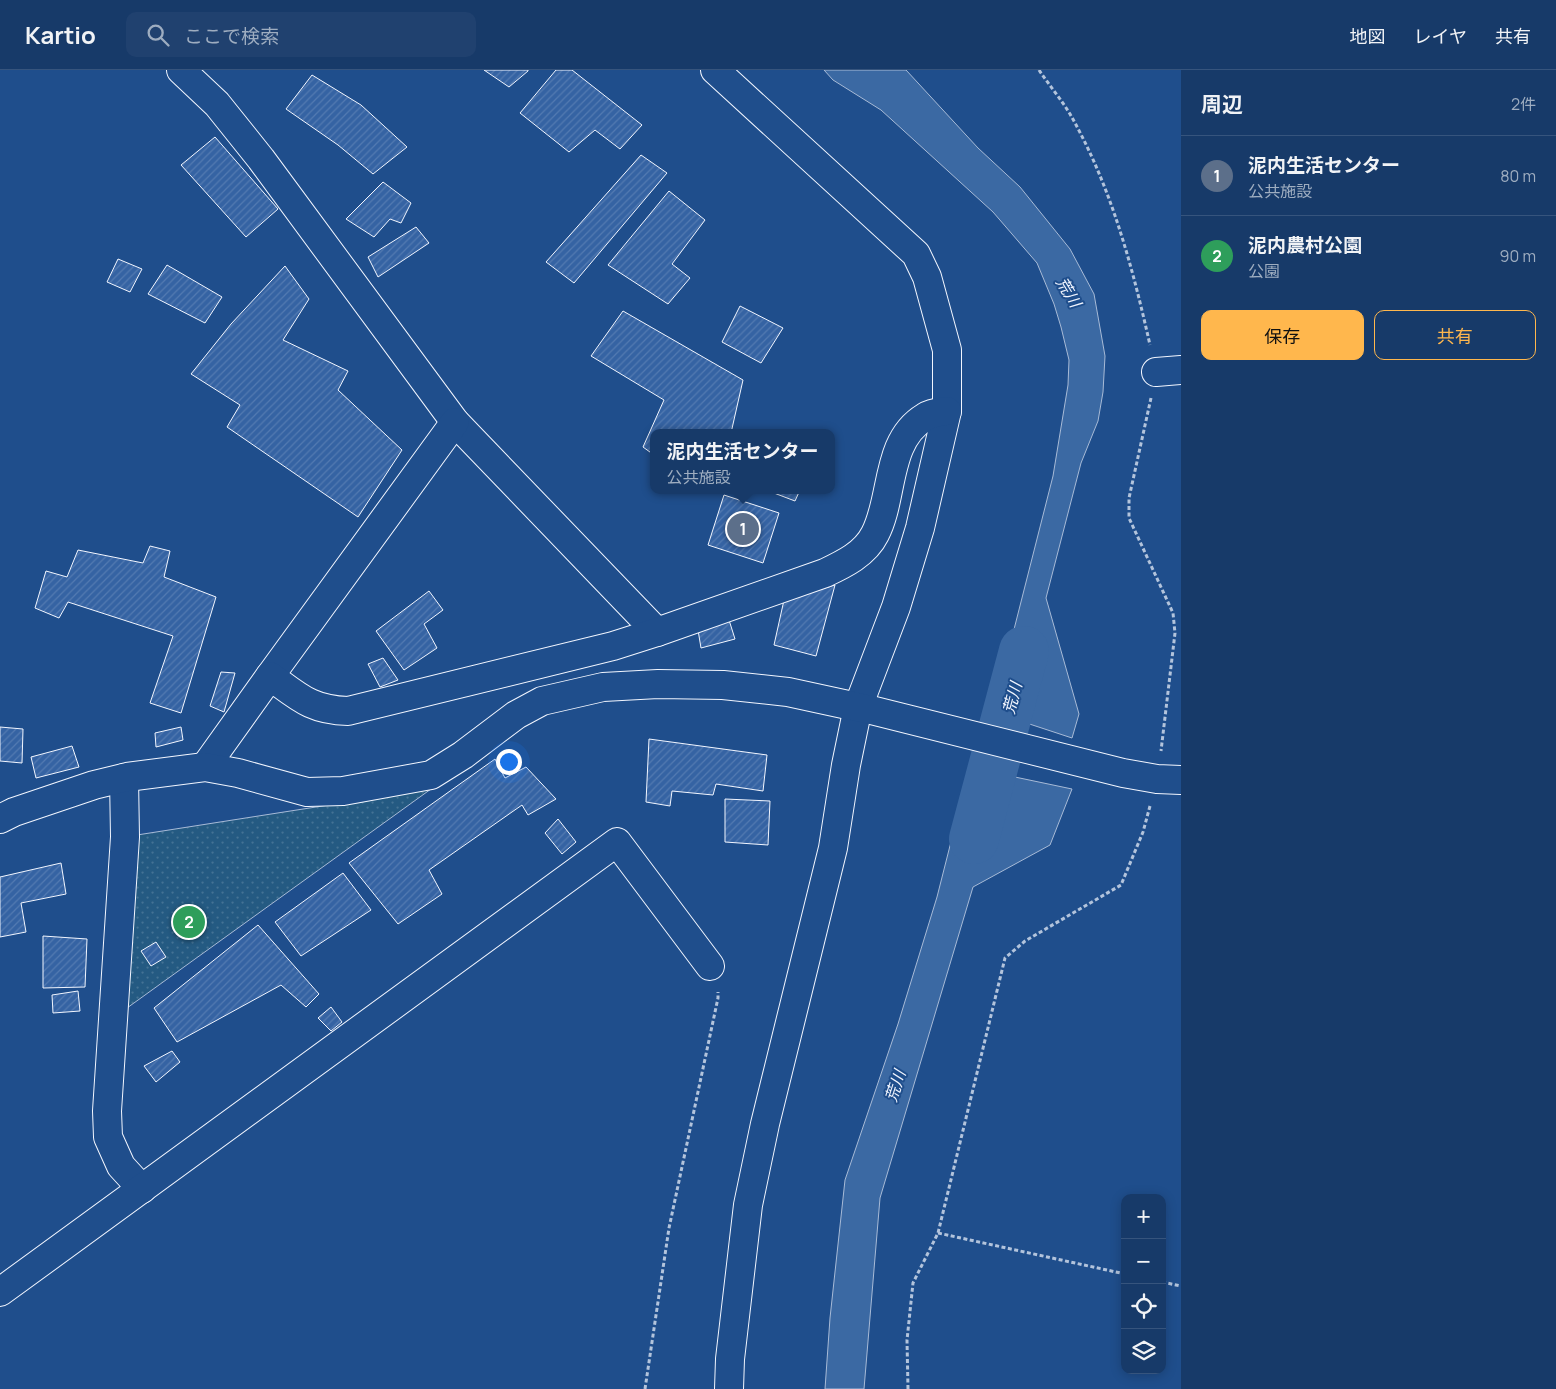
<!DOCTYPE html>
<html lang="ja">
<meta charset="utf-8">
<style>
:root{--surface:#173a69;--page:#20416f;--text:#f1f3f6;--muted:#9eadc0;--line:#36547d;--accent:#ffb74d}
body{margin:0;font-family:Manrope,"Noto Sans JP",sans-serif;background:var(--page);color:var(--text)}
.controls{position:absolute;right:15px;bottom:15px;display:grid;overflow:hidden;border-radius:10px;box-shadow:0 2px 12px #0003}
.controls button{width:45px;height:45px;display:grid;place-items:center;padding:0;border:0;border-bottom:1px solid var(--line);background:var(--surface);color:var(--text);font:25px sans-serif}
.you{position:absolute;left:508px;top:691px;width:18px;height:18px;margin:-12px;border:4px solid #fff;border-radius:50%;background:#1a73e8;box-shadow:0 0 0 8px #1a73e833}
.badge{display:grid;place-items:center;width:32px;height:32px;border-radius:50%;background:var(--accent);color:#fff;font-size:16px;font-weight:700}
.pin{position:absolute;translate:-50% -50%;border:2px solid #fff;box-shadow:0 1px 5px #0006}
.popup{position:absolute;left:650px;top:359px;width:185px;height:65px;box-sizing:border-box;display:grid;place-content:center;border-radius:10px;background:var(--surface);filter:drop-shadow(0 1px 4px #0005);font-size:16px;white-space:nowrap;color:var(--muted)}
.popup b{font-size:19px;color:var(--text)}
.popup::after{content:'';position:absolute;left:50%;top:100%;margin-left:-10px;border:10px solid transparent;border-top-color:var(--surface)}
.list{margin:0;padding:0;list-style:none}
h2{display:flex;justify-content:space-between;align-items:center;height:65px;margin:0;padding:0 20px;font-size:21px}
h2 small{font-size:16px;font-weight:400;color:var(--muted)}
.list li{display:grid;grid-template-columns:32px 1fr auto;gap:15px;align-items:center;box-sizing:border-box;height:80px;padding:0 20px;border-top:1px solid var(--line)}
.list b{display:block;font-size:19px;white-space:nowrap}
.list p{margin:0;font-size:16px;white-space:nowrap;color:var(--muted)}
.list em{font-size:16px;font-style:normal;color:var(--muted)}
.actions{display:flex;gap:10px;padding:15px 20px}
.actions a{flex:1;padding:11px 0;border:1px solid var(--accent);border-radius:10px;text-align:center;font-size:18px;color:var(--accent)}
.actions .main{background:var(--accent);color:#111}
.icon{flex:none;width:28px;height:28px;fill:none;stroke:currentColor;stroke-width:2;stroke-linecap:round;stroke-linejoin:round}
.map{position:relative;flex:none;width:1181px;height:1319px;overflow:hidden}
header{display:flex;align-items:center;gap:30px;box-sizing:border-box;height:70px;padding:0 25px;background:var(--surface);border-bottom:1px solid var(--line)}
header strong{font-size:24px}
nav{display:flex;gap:28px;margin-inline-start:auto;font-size:18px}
.search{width:350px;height:45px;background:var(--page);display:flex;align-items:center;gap:12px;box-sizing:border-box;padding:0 18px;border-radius:10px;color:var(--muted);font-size:19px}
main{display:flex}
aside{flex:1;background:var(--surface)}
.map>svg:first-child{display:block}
.park{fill:url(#park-dots);stroke:#a8bbd7}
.water{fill:#3b69a3;stroke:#a8bbd7}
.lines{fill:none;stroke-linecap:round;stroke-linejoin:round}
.river{stroke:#3b69a3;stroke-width:50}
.building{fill:url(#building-hatch);stroke:#f2f6ff}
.minor-casing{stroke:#f2f6ff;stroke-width:30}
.path{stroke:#b3c4dc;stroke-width:3;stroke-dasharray:4 2.5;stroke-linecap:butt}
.minor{stroke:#1f4e8c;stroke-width:28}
.labels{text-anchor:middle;stroke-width:4;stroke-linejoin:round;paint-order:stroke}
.water-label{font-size:16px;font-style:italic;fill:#f2f6ff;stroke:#1f4e8c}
</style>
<header>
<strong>Kartio</strong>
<div class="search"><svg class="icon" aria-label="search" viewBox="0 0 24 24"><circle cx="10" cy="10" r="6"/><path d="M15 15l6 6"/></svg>ここで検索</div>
<nav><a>地図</a><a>レイヤ</a><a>共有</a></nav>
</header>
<main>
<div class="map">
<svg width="1181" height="1319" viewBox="0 0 1181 1319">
<defs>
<pattern id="park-dots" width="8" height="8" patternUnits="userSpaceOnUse" patternTransform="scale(1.25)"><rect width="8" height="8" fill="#245a82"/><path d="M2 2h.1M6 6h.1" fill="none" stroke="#447295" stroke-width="1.8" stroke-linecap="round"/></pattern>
<pattern id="building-hatch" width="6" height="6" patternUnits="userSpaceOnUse" patternTransform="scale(1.25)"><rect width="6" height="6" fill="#3563a3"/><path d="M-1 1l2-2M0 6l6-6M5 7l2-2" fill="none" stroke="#537ab1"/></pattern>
</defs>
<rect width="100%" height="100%" fill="#1f4e8c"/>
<polygon class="park" points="431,719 127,938 137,765"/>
<g class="water">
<polygon points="824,0 906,0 978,78 1020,117 1070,179 1094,224 1105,286 1103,322 1098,351 1081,393 1046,528 1079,644 1072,668 993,642 1053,406 1068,315 1069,290 1061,257 1054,234 1037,193 993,142 881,40 833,10"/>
<polygon points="972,698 1072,719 1050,775 973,817 880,1128 864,1319 825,1319 830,1248 845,1110 898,954 937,827 955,756"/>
</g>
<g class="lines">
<polyline class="river" points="974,769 1024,581"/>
</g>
<g class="building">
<polygon points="484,0 528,0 528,1 509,17"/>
<polygon points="556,0 572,0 642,55 620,79 595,60 569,82 520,43"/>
<polygon points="312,5 361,35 407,77 373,104 338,75 286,39"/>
<polygon points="215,67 278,139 246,167 181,95"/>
<polygon points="641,85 667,103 574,213 546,192"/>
<polygon points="383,112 411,133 401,153 390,149 374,167 346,149"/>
<polygon points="669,121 705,150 672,194 690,208 668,234 608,195"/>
<polygon points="416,157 429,173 378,207 368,187"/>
<polygon points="118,189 142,199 130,222 107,212"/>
<polygon points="167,195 222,227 205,253 148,224"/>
<polygon points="285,196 309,229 283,270 348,301 338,320 402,380 358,447 227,357 240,335 191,304 231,254"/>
<polygon points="740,236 783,258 761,293 722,272"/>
<polygon points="623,241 743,310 731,363 654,363 654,385 643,377 664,330 591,286"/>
<polygon points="766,420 800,420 795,431"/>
<polygon points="724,425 779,443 763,493 708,475"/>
<polygon points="150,476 170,481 164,507 216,527 181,643 150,633 173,566 68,532 59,548 35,538 46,501 67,507 78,480 143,493"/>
<polygon points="835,515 816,586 774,575 784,530"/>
<polygon points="429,521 443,540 424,554 437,578 404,600 376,561"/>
<polygon points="729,550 735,569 701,578 698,560"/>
<polygon points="383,588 398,610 380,617 368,594"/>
<polygon points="221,602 235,603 224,642 210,636"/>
<polygon points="0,657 23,659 22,693 0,691"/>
<polygon points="181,657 183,670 156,677 155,663"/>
<polygon points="649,669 767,685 763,721 716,714 713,725 672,721 670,736 646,732"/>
<polygon points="72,676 79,697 36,708 31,687"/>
<polygon points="495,689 505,708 526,697 556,729 528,745 522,735 429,800 442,824 398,854 349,793"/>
<polygon points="725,729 770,731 768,775 725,772"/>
<polygon points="558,749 576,772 562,784 545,763"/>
<polygon points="61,793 66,824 21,833 26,862 0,867 0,807"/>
<polygon points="343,803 371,840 301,886 275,852"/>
<polygon points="258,855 319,924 306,937 281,915 177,972 154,938"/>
<polygon points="43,866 87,869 85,917 43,918"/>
<polygon points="156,872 166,887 151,896 141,881"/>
<polygon points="78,921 80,941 53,943 52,925"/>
<polygon points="331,937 342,952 331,961 318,948"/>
<polygon points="172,981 180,992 156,1012 144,996"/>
</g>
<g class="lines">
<g class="minor-casing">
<g id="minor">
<polyline points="181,0 217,34 261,89 455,352 657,562"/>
<polyline points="715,0 916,184 927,207 947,280 947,341 920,458 896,537 858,637 846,695 833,778 765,1054 748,1135 730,1289 729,1319"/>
<polyline points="1156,302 1181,300"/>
<polyline points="270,606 455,352"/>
<path d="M205 697 270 606C299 627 311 640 348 641L613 576 657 562 825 503C844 494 865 484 875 464 894 428 885 371 925 347 931 343 940 342 947 341"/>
<polyline points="124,708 125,767 107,1041 108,1067 121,1096 142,1119"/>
<polyline points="0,749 14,742 94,715 127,707 205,697 238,703 307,722 343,721 431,705 463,685 516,645 542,631 603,617 658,614 723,615 788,622 871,640 1123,703 1157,709 1181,710"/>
<polyline points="0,1222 617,772 710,896"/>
</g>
</g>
<g class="path">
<path d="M1039 0C1049 15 1061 29 1070 44 1111 116 1132 195 1150 275"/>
<polyline points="1151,328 1129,428 1129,448 1173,543 1175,563 1161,681"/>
<polyline points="938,1163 1125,1204"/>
<polyline points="1162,1212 1181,1216"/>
<polyline points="645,1319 669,1158 718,928 718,922"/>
<polyline points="908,1319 907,1270 913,1213 938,1163 1005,888 1025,871 1121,815 1143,762 1150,736"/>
</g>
<use href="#minor" class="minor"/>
</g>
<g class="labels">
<g class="water-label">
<text transform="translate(1069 222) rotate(59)" y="6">荒川</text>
<text transform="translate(1012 628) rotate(-75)" y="6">荒川</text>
<text transform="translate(895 1016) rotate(-72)" y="6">荒川</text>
</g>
</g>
</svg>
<div class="controls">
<button>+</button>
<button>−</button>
<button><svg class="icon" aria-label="locate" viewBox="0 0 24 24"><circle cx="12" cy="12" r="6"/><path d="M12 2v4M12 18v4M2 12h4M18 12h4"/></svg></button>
<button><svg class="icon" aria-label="layers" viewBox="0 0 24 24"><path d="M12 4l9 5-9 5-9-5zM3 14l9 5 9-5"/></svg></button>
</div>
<div class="you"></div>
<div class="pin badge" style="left:743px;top:459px;background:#5c6f8a">1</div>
<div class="popup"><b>泥内生活センター</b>公共施設</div>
<div class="pin badge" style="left:189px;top:852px;background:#2e9e5b">2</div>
</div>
<aside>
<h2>周辺<small>2件</small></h2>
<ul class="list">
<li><span class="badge" style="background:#5c6f8a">1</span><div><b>泥内生活センター</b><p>公共施設</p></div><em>80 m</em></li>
<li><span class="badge" style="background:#2e9e5b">2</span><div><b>泥内農村公園</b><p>公園</p></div><em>90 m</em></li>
</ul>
<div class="actions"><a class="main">保存</a><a>共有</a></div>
</aside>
</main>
